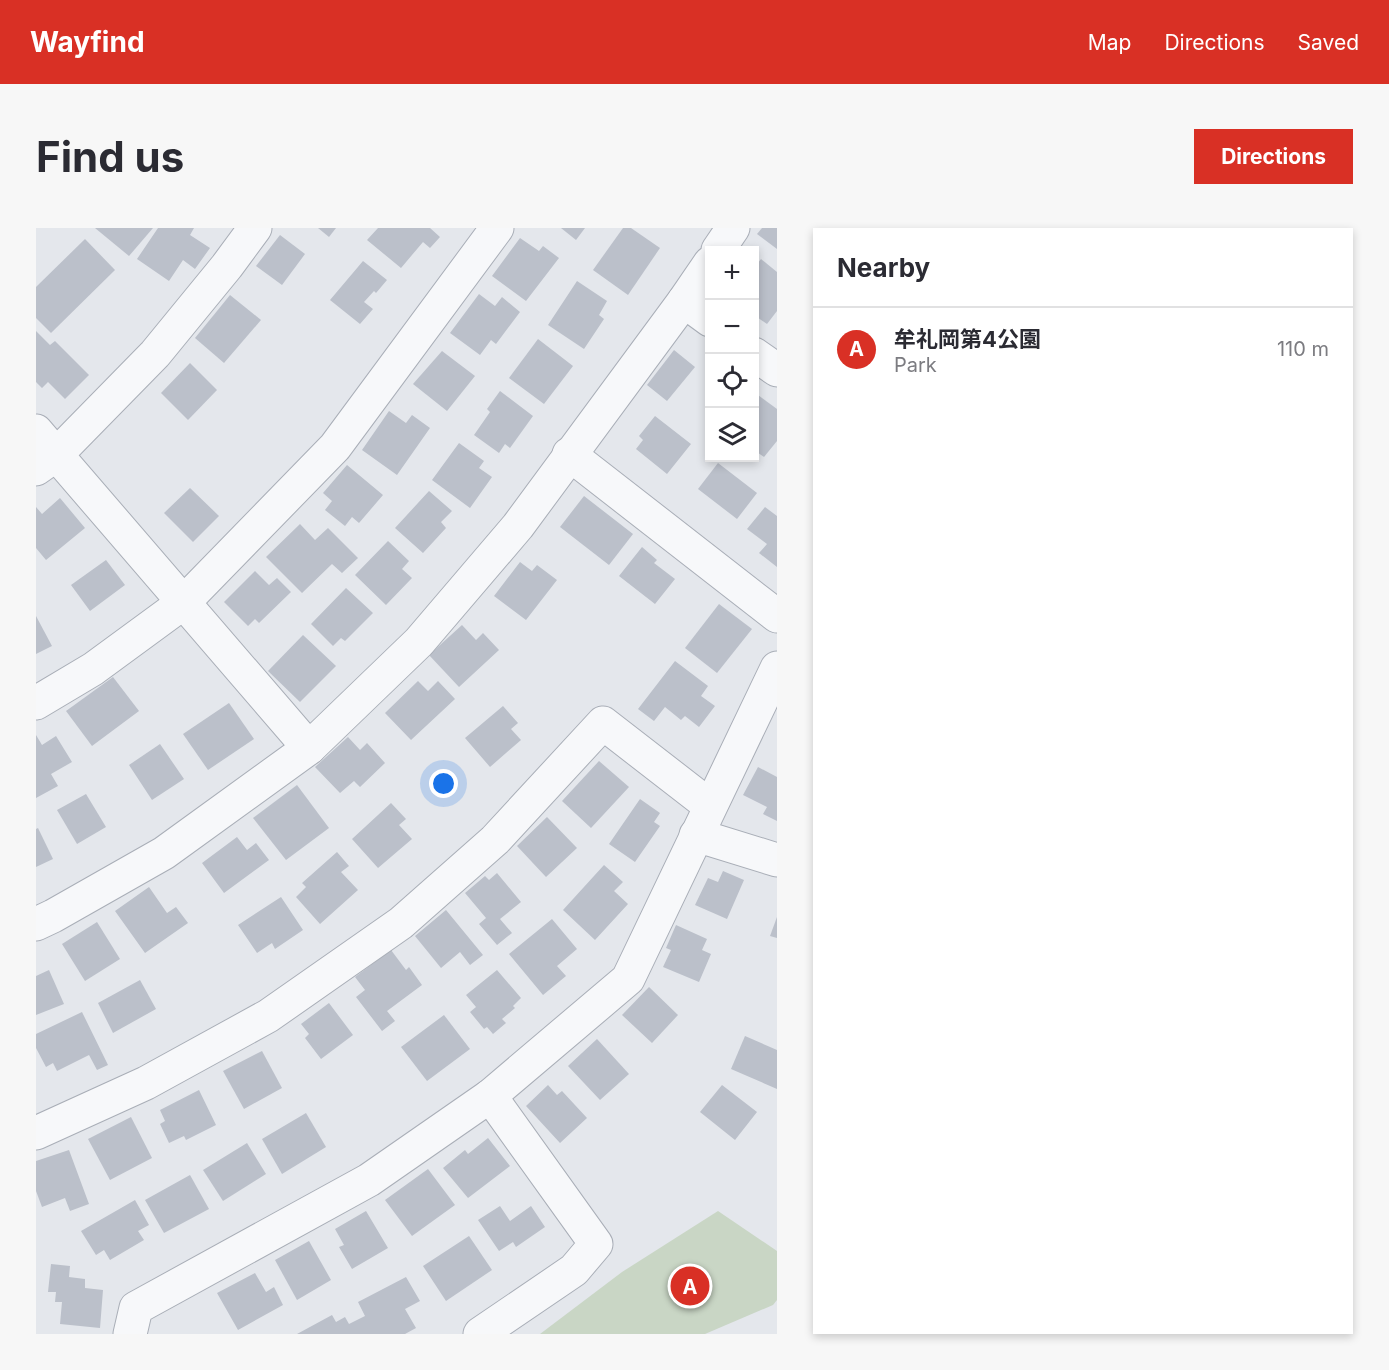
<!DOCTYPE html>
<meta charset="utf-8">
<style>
:root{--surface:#fff;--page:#f7f7f7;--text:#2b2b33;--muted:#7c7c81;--line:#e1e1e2;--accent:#d93025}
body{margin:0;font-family:Inter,"Noto Sans JP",sans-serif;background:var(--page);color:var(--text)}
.controls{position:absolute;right:18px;top:18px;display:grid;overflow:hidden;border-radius:0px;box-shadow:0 3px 9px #0003}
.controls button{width:54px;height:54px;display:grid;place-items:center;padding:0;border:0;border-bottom:2px solid var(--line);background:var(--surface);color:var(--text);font:30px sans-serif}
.you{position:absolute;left:408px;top:556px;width:21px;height:21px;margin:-15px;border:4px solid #fff;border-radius:50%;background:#1a73e8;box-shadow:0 0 0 9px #1a73e833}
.badge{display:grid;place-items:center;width:39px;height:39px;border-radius:50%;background:var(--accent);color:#fff;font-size:20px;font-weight:700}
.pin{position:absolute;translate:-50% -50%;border:3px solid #fff;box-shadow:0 2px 6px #0006}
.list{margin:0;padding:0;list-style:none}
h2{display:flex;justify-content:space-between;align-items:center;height:78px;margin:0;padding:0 24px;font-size:26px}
h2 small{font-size:20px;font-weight:400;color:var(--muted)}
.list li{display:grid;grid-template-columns:39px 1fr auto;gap:18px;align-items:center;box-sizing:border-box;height:84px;padding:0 24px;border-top:2px solid var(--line)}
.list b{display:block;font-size:22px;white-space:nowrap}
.list p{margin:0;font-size:20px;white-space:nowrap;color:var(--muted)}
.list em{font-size:20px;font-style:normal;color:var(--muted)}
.icon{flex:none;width:33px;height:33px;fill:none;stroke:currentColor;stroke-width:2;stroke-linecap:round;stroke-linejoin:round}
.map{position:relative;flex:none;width:741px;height:1106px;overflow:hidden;border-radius:0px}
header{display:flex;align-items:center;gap:36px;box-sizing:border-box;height:84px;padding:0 30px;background:var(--accent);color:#fff}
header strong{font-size:28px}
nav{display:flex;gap:33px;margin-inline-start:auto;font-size:21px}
.intro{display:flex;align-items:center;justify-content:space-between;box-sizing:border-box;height:144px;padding:0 36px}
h1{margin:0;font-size:42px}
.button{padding:15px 27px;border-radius:0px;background:var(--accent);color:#fff;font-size:21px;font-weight:700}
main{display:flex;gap:36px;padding:0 36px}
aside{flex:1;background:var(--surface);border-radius:0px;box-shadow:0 3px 9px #0003}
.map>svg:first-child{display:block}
.green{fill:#c9d6c5}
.building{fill:#bbc0ca}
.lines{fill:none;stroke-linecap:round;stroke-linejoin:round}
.street-casing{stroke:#a9aeb7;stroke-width:35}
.street{stroke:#f7f8fa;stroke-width:33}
</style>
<header>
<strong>Wayfind</strong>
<nav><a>Map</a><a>Directions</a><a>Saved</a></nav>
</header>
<div class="intro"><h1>Find us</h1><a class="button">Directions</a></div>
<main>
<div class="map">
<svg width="741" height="1106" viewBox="0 0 741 1106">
<rect width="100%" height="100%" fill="#e4e7ec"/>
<polygon class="green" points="682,983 741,1023 741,1072 737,1077 669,1106 504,1106 586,1044"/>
<g class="building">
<polygon points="59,0 117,0 93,28"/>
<polygon points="122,0 158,0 154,7 174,20 159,41 147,32 133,53 101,31"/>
<polygon points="282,0 300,0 293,9"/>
<polygon points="342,0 394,0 404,9 394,20 387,14 365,40 331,12"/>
<polygon points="525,0 549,0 540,12"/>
<polygon points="587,0 595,0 624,20 592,67 557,42"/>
<polygon points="726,0 741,0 741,21 721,6"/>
<polygon points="244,7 269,26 246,57 220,38"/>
<polygon points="484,10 503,23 507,18 523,30 490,73 456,48"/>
<polygon points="49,11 79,42 15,105 0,90 0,59"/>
<polygon points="725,31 741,44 741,83 731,96 718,87 718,40"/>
<polygon points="327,33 351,52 340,65 338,63 328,74 337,81 324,96 294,72"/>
<polygon points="541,53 571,73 563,87 568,91 548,121 512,97"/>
<polygon points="443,66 459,78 466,69 484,84 460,116 455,112 444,127 414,105"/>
<polygon points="194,67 225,92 188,135 159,110"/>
<polygon points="0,103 14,117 19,113 53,147 29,171 12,154 6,160 0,154"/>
<polygon points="502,111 537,138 508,176 473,150"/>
<polygon points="638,122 659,139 631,173 611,157"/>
<polygon points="406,123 439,148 411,183 377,156"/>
<polygon points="154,135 181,162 152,192 125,165"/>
<polygon points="464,163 497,188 474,220 469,216 463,225 438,207 454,184 451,181"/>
<polygon points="718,164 741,181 741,213 728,229 718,222"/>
<polygon points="353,183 370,195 376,187 394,200 361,247 326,222"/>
<polygon points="619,188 655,216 631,246 600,221 607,212 603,208"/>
<polygon points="423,215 448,233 443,240 456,249 434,280 396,252"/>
<polygon points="682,235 721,265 701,291 662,261"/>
<polygon points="311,237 347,267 323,295 316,289 309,298 289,282 296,273 287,265"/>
<polygon points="154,260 183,288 157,314 128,285"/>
<polygon points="393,263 416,283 405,294 410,300 387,325 359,300"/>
<polygon points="548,268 597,306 573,337 524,299"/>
<polygon points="24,270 49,300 10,332 0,320 0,279 6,286"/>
<polygon points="729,279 741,288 741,339 723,325 731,316 711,301"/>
<polygon points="264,296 279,312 292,300 322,330 306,345 296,336 266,365 230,329"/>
<polygon points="352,313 373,333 366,341 376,350 350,377 319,347"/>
<polygon points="606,319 621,332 618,335 639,351 619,376 583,348"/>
<polygon points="70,332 89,357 54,383 35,357"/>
<polygon points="484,334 496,343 501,337 521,352 490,392 458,368"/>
<polygon points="219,343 233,357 241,350 255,364 223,395 219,391 212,398 188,374"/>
<polygon points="310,360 337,385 309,413 305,410 297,418 275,396"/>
<polygon points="683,376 716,401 681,445 649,420"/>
<polygon points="0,388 16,418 0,426"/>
<polygon points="426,397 440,412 447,405 463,422 423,459 393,427"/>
<polygon points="267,407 300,438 264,474 232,443"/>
<polygon points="639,433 672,458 665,468 679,478 663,499 649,488 645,492 629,479 618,493 602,481"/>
<polygon points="77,449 103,483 56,518 30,483"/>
<polygon points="382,453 392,463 402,453 419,471 375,512 349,485"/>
<polygon points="193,475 218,511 172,542 147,506"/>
<polygon points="467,478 482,495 475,501 485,512 454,539 429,510"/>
<polygon points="0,507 6,517 20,508 36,534 15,546 22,558 0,570"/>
<polygon points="312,509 324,522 331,515 349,535 324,559 318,553 304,565 279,539"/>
<polygon points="124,516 148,551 116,572 93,537"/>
<polygon points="563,533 593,559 555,600 526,573"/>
<polygon points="722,539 741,549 741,593 727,586 731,579 707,567"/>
<polygon points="261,557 293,600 250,632 217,590"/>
<polygon points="50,566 70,599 41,616 21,582"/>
<polygon points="604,571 624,585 618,594 624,598 599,634 573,616"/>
<polygon points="355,575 370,591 363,597 376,611 342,640 316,611"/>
<polygon points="511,589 541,620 510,649 481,618"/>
<polygon points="2,600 17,631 0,639 0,601"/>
<polygon points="201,609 211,622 220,615 233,632 188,665 166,635"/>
<polygon points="301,624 313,638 305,644 322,662 284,696 260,669 270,659 266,655"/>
<polygon points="568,637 587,654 578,663 592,676 559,712 527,682"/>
<polygon points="687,643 708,652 691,691 659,677 672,650 682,654"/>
<polygon points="461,645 485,674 464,691 476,705 461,717 443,696 450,690 429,665 449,648 453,652"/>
<polygon points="113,659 131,685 140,679 152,695 109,725 79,683"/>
<polygon points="245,669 267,702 239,721 236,715 221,725 202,697"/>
<polygon points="410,682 447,727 434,737 424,724 405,740 379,708"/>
<polygon points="741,689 741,710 734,708"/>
<polygon points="516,691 541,721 521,738 530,748 507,767 473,726"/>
<polygon points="61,694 84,731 49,753 26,716"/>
<polygon points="640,697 671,711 666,722 675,726 663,754 627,739 635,722 630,720"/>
<polygon points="355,722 370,742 373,739 386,757 351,783 359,793 346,803 320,769 329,762 319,749"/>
<polygon points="13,742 28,776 0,787 0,748"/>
<polygon points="461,742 485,770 477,778 479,780 466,791 470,795 457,806 451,799 448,801 434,784 440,779 430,767"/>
<polygon points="104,752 120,781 77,805 62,775"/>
<polygon points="613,759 642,787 616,815 586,787"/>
<polygon points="293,775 317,807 285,831 269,810 273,806 265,796"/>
<polygon points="46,784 72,837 61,842 53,827 21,843 17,835 10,839 0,820 0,806"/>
<polygon points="408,787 434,821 391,853 365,819"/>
<polygon points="709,808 741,822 741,861 695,841"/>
<polygon points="561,811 593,846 564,872 532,838"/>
<polygon points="226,823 246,860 208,881 187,843"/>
<polygon points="512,857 521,867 526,863 551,890 524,915 490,878"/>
<polygon points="686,857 721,884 699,912 664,884"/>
<polygon points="163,862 180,897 150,912 148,908 133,915 124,896 129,893 124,882"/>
<polygon points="270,885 290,919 246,946 226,911"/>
<polygon points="95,889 116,930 74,952 52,911"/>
<polygon points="452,910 474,938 432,970 407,940 429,922 432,926"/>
<polygon points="211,915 230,946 187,973 167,942"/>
<polygon points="33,922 53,976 34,983 29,970 6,979 0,963 0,933"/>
<polygon points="392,941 419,977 376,1008 349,972"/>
<polygon points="154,947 173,981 128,1005 109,972"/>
<polygon points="99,972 113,997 102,1003 108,1012 74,1032 68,1022 60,1027 45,1003"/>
<polygon points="464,978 474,993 495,978 509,999 480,1019 477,1014 463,1023 442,992"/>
<polygon points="330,983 352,1020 316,1041 303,1019 308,1017 299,1001"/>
<polygon points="433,1008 456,1042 410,1073 387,1038"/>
<polygon points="273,1013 295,1052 261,1072 239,1032"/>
<polygon points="15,1036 34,1038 33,1049 49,1051 49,1060 67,1062 64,1100 24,1096 26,1074 19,1074 20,1064 12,1064"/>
<polygon points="219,1045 230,1064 238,1059 247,1077 202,1102 181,1065"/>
<polygon points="370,1049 384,1073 369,1081 380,1100 369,1106 261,1106 296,1087 300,1094 309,1089 313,1096 329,1088 322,1074"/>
</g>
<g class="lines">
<g class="street-casing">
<g id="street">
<polyline points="682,22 697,0"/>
<polyline points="648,73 674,92"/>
<polyline points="718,126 741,142"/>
<polyline points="0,203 273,520"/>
<polyline points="533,226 741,388"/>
<polyline points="0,241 20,227 119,126 191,38 219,0"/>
<polyline points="0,475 57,441 147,375 299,219 461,0"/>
<polyline points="660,607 741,632"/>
<polyline points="0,696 17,688 128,625 273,520 383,414 482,298 648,73 674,35"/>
<polyline points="0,905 110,855 232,788 365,695 459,612 567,495 674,578"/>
<polyline points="94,1106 100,1080 333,952 454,868 592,751 741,440"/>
<polyline points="444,1106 538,1042 560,1016 454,868"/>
</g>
</g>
<use href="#street" class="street"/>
</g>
</svg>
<div class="controls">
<button>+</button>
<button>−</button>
<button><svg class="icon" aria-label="locate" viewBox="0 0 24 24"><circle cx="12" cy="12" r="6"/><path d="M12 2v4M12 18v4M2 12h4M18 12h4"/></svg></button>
<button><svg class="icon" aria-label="layers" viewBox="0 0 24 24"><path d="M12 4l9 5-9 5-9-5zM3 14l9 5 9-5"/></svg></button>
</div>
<div class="you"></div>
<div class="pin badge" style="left:654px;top:1058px">A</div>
</div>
<aside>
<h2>Nearby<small></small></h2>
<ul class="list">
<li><span class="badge">A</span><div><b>牟礼岡第4公園</b><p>Park</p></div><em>110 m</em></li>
</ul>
</aside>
</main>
